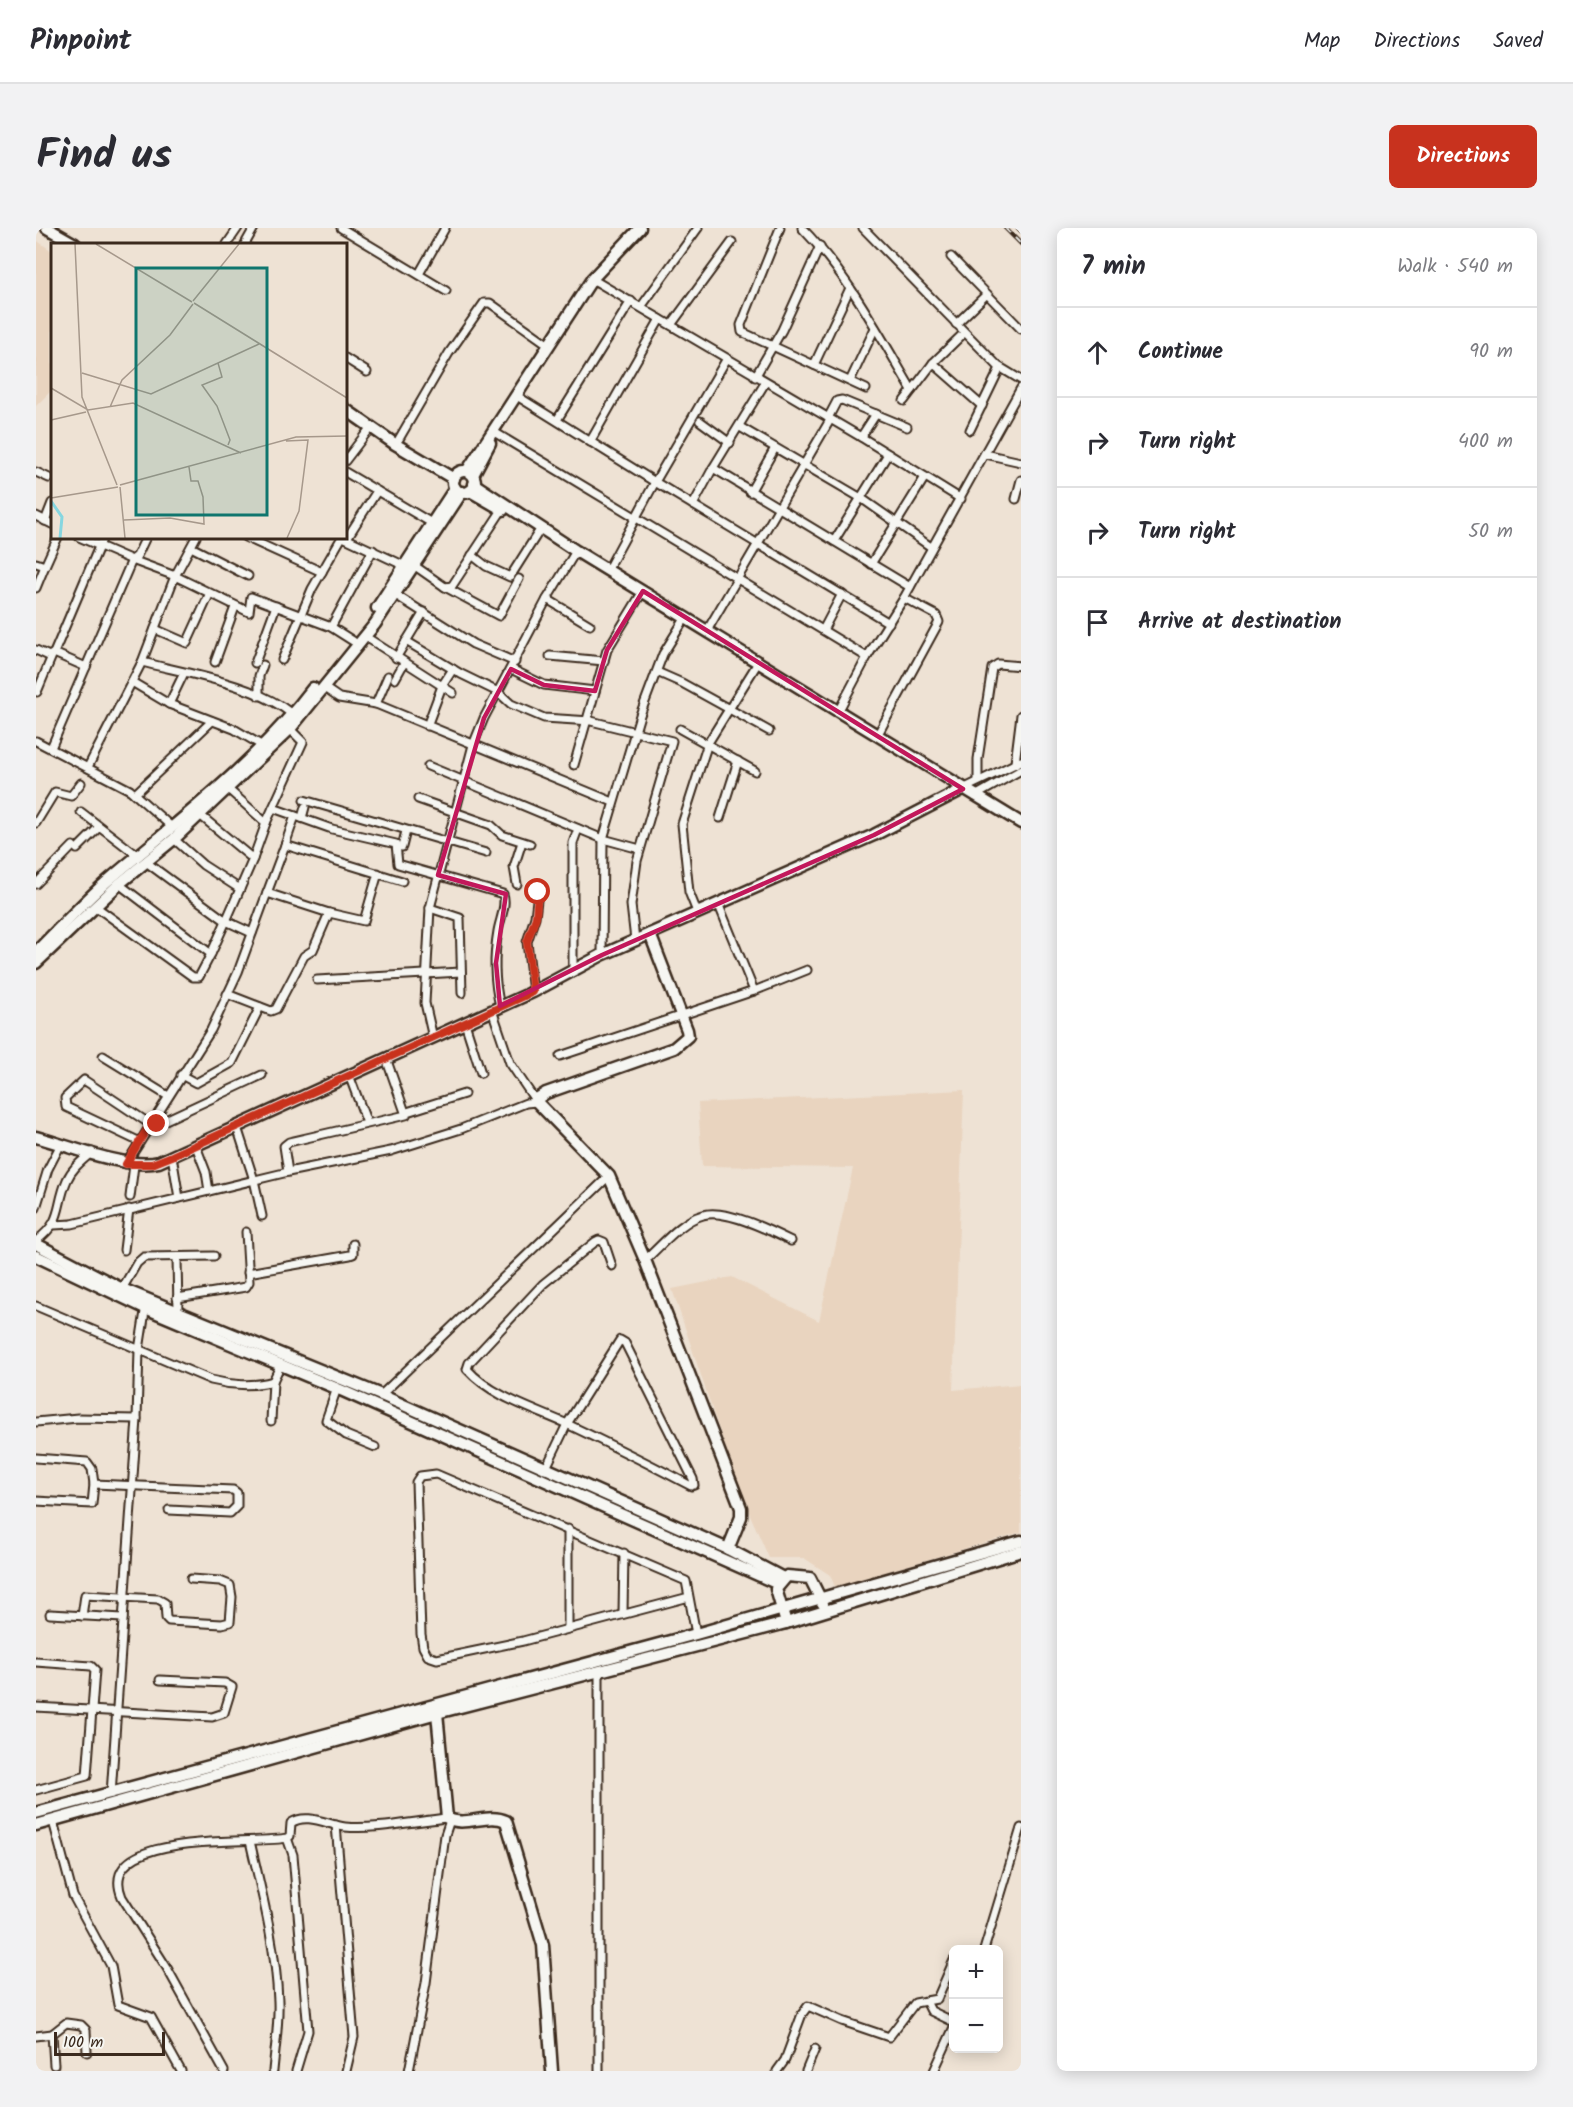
<!DOCTYPE html>
<meta charset="utf-8">
<style>
:root{--surface:#fff;--page:#f2f2f3;--text:#2b2b33;--muted:#7c7c81;--line:#e1e1e2;--accent:#c8321e}
body{margin:0;font-family:Kalam,sans-serif;background:var(--page);color:var(--text)}
.controls{position:absolute;right:18px;bottom:18px;display:grid;overflow:hidden;border-radius:9px;box-shadow:0 3px 15px #0003}
.controls button{width:54px;height:54px;display:grid;place-items:center;padding:0;border:0;border-bottom:2px solid var(--line);background:var(--surface);color:var(--text);font:30px sans-serif}
.scale{position:absolute;left:18px;bottom:15px;width:111px;box-sizing:border-box;padding-left:6px;border:3px solid #3b2a1e;border-top:0;font-size:16px;line-height:21px;white-space:nowrap;color:#3b2a1e;-webkit-text-stroke:4px #f6f6f2;paint-order:stroke}
.stop{position:absolute;width:18px;height:18px;margin:-14px;border:4px solid #c8321e;border-radius:50%;background:#fff}
.stop.end{background:#c8321e;border-color:#fff;box-shadow:0 2px 6px #0008}
.list{margin:0;padding:0;list-style:none}
h2{display:flex;justify-content:space-between;align-items:center;height:78px;margin:0;padding:0 24px;font-size:26px}
h2 small{font-size:20px;font-weight:400;color:var(--muted)}
.list li{display:grid;grid-template-columns:39px 1fr auto;gap:18px;align-items:center;box-sizing:border-box;height:90px;padding:0 24px;border-top:2px solid var(--line)}
.list b{display:block;font-size:22px;white-space:nowrap}
.list em{font-size:20px;font-style:normal;color:var(--muted)}
.icon{flex:none;width:33px;height:33px;fill:none;stroke:currentColor;stroke-width:2;stroke-linecap:round;stroke-linejoin:round}
.map{position:relative;flex:none;width:985px;height:1843px;overflow:hidden;border-radius:9px}
header{display:flex;align-items:center;gap:36px;box-sizing:border-box;height:84px;padding:0 30px;background:var(--surface);border-bottom:2px solid var(--line)}
header strong{font-size:28px}
nav{display:flex;gap:33px;margin-inline-start:auto;font-size:21px}
.intro{display:flex;align-items:center;justify-content:space-between;box-sizing:border-box;height:144px;padding:0 36px}
h1{margin:0;font-size:42px}
.button{padding:15px 27px;border-radius:9px;background:var(--accent);color:#fff;font-size:21px;font-weight:700}
main{display:flex;gap:36px;padding:0 36px}
aside{flex:1;background:var(--surface);border-radius:9px;box-shadow:0 3px 15px #0003}
.map>svg:first-child{display:block}
.built{fill:#e9d4bf}
.lines{fill:none;stroke-linecap:round;stroke-linejoin:round}
.street-casing{stroke:#3b2a1e;stroke-width:11}
.secondary-casing{stroke:#3b2a1e;stroke-width:15}
.primary-casing{stroke:#3b2a1e;stroke-width:15}
.street{stroke:#f6f6f2;stroke-width:7}
.secondary{stroke:#f6f6f2;stroke-width:10}
.primary{stroke:#f6f6f2;stroke-width:10}
.rail-casing{stroke:#3b2a1e;stroke-width:4.5}
.rail{stroke:#f6f6f2;stroke-width:2;stroke-dasharray:7;stroke-linecap:butt}
.route{stroke:#c8321e;stroke-width:8}
.marked{fill:none;stroke:#c2185b;stroke-width:4.5;stroke-linejoin:round}
.inset-river{fill:none;stroke:#86d6e0;stroke-width:3}
.inset-road{fill:none;stroke:#a6988b;stroke-width:1.5}
.view{fill:#0f766e;fill-opacity:0.15;stroke:#0f766e;stroke-width:3}
.inset-edge{fill:none;stroke:#3b2a1e;stroke-width:3}
</style>
<header>
<strong>Pinpoint</strong>
<nav><a>Map</a><a>Directions</a><a>Saved</a></nav>
</header>
<div class="intro"><h1>Find us</h1><a class="button">Directions</a></div>
<main>
<div class="map">
<svg width="985" height="1843" viewBox="0 0 985 1843">
<rect width="100%" height="100%" fill="#eee2d4"/>
<filter id="ink" filterUnits="userSpaceOnUse"><feTurbulence type="fractalNoise" baseFrequency=".0167" numOctaves="2"/><feDisplacementMap in="SourceGraphic" scale="12" xChannelSelector="R" yChannelSelector="G"/><feConvolveMatrix kernelMatrix="1 2 1 2 8 2 1 2 1" color-interpolation-filters="sRGB"/></filter>
<g filter="url(#ink)">
<g class="built">
<polygon points="0,12 16,23 16,162 0,178"/>
<polygon points="928,862 917,1162 985,1156 985,1304 799,1359 794,1347 768,1330 733,1330 704,1264 636,1061 696,1049 783,1093 817,940 666,938 662,875"/>
</g>
<g class="lines">
<g class="street-casing">
<g id="street">
<polyline points="305,0 410,63"/>
<polyline points="744,0 705,97 706,104 830,161"/>
<path d="M766 0C812 47 843 106 876 162"/>
<polyline points="827,0 962,138 985,152"/>
<polyline points="191,16 202,0"/>
<polyline points="209,16 218,0"/>
<polyline points="915,29 985,101"/>
<polyline points="383,46 409,0"/>
<polyline points="556,51 825,209 925,271"/>
<polyline points="605,79 662,0"/>
<polyline points="920,96 951,66"/>
<polyline points="635,97 696,14"/>
<polyline points="309,130 331,144"/>
<polyline points="690,132 619,254 853,395"/>
<polyline points="897,135 946,178"/>
<polyline points="778,137 814,60"/>
<polyline points="719,149 746,102 784,18"/>
<polyline points="814,153 839,100"/>
<polyline points="729,155 677,240 874,359"/>
<polyline points="481,168 619,254 572,341"/>
<polyline points="868,173 897,135 928,105"/>
<polyline points="792,190 801,173 806,172 871,199"/>
<polyline points="521,192 595,73"/>
<polyline points="664,193 694,215"/>
<polyline points="704,199 825,270 895,319"/>
<polyline points="934,202 964,140"/>
<polyline points="458,204 831,429"/>
<polyline points="825,209 840,186"/>
<polyline points="363,211 413,125 448,75 454,75 513,117"/>
<polyline points="554,214 624,91"/>
<polyline points="949,226 985,234"/>
<polyline points="309,233 335,199"/>
<polyline points="0,244 13,250"/>
<polyline points="309,244 399,297"/>
<polyline points="714,264 739,220"/>
<polyline points="980,271 985,252"/>
<polyline points="657,277 677,240"/>
<polyline points="0,288 16,296"/>
<polyline points="9,293 16,275"/>
<polyline points="43,309 96,332 101,328 110,309"/>
<path d="M160 309 139 348 106 434C153 446 219 456 256 486"/>
<polyline points="209,309 286,344"/>
<polyline points="307,309 369,338"/>
<polyline points="311,310 341,263"/>
<polyline points="798,313 852,226"/>
<polyline points="155,319 212,348"/>
<polyline points="436,327 450,338 474,349 505,300"/>
<polyline points="0,335 9,338 22,309"/>
<polyline points="835,336 889,249"/>
<polyline points="379,338 409,359 416,358 466,282"/>
<polyline points="409,359 463,388 483,351"/>
<polyline points="0,360 9,338"/>
<polyline points="355,364 437,416 479,434"/>
<polyline points="868,370 985,160"/>
<polyline points="511,371 554,397"/>
<polyline points="295,399 337,322"/>
<polyline points="119,401 151,415 173,367"/>
<polyline points="672,401 794,192"/>
<polyline points="787,402 806,366"/>
<polyline points="330,409 417,465"/>
<polyline points="370,413 425,446 462,464 475,476 508,490 555,493 636,513 601,633 595,677 599,712"/>
<polyline points="0,422 13,428 18,425 67,309"/>
<polyline points="18,425 50,439"/>
<polyline points="514,428 568,433"/>
<polyline points="360,430 388,384"/>
<polyline points="246,432 276,361 306,309"/>
<polyline points="179,434 199,379"/>
<polyline points="219,435 240,378"/>
<polyline points="475,441 508,457 559,463"/>
<polyline points="621,444 646,455 733,503"/>
<polyline points="359,451 368,435"/>
<polyline points="96,454 133,476 198,501 225,517"/>
<polyline points="287,459 303,470 340,476 577,574"/>
<polyline points="1,464 16,428"/>
<polyline points="223,468 223,448 227,437"/>
<polyline points="133,476 148,445"/>
<polyline points="340,476 352,448"/>
<polyline points="803,482 831,429 868,370 900,387 903,394 842,506"/>
<polyline points="391,498 406,458 417,441"/>
<polyline points="644,501 719,543"/>
<polyline points="0,513 94,562 137,600"/>
<polyline points="15,520 96,332 139,348 213,384 215,369 295,399 317,413"/>
<polyline points="979,535 985,487"/>
<polyline points="538,537 571,422 607,363"/>
<polyline points="392,538 567,611 604,621"/>
<polyline points="52,539 106,434"/>
<polyline points="942,552 942,531 956,440 962,436 985,438"/>
<polyline points="927,561 985,533"/>
<polyline points="99,566 176,493"/>
<polyline points="939,568 985,542"/>
<polyline points="382,571 455,597 466,607 494,616"/>
<polyline points="268,572 450,625"/>
<path d="M237 580 296 601 360 616 362 636 467 666C471 677 464 691 462 703 458 726 458 754 464 778"/>
<polyline points="45,584 102,628"/>
<polyline points="164,587 217,631 230,595 192,561"/>
<polyline points="259,588 249,617 366,653"/>
<polyline points="266,590 269,579"/>
<polyline points="684,590 702,533"/>
<polyline points="0,595 19,564 35,568 45,555"/>
<polyline points="230,595 267,514 254,501"/>
<polyline points="138,611 167,637 204,661 217,631"/>
<polyline points="366,619 370,603"/>
<polyline points="41,621 63,599"/>
<polyline points="110,634 190,693 204,661"/>
<polyline points="0,656 37,618"/>
<polyline points="83,656 175,726 190,693 216,705"/>
<polyline points="481,656 478,639 486,614"/>
<polyline points="231,665 249,617"/>
<polyline points="59,678 157,749 163,749 175,726"/>
<polyline points="394,680 424,690 426,765"/>
<polyline points="661,684 653,664 646,596 672,515 723,433"/>
<polyline points="566,727 567,611 604,487 627,426 650,389"/>
<polyline points="537,742 537,615 542,601"/>
<polyline points="281,752 425,744"/>
<polyline points="718,763 771,742"/>
<polyline points="497,764 491,714 499,689 502,664"/>
<polyline points="191,766 235,783 240,781 268,728 277,722 293,685"/>
<polyline points="456,782 474,835 499,872"/>
<polyline points="429,795 445,845"/>
<polyline points="397,810 389,775 394,680 437,517 448,490 511,371 540,323"/>
<polyline points="67,828 132,868"/>
<polyline points="524,828 718,763 682,675"/>
<polyline points="145,847 160,855 196,835 224,779"/>
<polyline points="313,847 331,895"/>
<polyline points="371,884 428,866"/>
<polyline points="201,899 218,952 226,988"/>
<polyline points="102,913 30,879 29,870 48,852 114,896 121,896 226,847"/>
<polyline points="160,918 170,944 173,963"/>
<polyline points="136,928 143,970"/>
<polyline points="90,936 175,802 202,744 231,665 293,685 328,693 342,645"/>
<polyline points="252,944 248,918 253,914 370,887 350,830"/>
<polyline points="94,969 98,937"/>
<polyline points="0,980 12,941 25,916"/>
<polyline points="18,997 36,996 252,944 355,923 425,901 490,875 500,874"/>
<path d="M0 1013C28 992 19 980 31 952 36 940 47 932 56 924"/>
<polyline points="88,1022 93,981"/>
<polyline points="141,1030 142,1083"/>
<path d="M609 1032C626 1017 645 993 667 987 689 980 735 1003 755 1013"/>
<polyline points="212,1045 314,1027 317,1026 317,1016"/>
<polyline points="86,1061 101,1035 108,1029 178,1028"/>
<polyline points="141,1070 210,1059 213,1054 210,1004"/>
<path d="M0 1078 175 1152C194 1157 218 1159 237 1153L245 1136"/>
<polyline points="301,1160 290,1192 310,1207 339,1219"/>
<polyline points="345,1167 573,948"/>
<polyline points="235,1193 237,1153"/>
<polyline points="0,1194 42,1190 101,1191"/>
<polyline points="0,1230 51,1234 56,1241 58,1256 197,1262 201,1265 201,1278 194,1285 133,1282"/>
<path d="M509 1242 531 1196 584 1112 589 1115 657 1251 658 1257 655 1258C614 1236 573 1216 531 1196 498 1181 456 1169 431 1141L433 1135 507 1056 559 1014 563 1012 568 1014 576 1038"/>
<polyline points="0,1273 56,1276 58,1256"/>
<polyline points="532,1301 532,1400"/>
<polyline points="653,1369 487,1413 401,1431 392,1428 387,1419 385,1406 380,1254 384,1248 400,1246 650,1353 660,1406"/>
<polyline points="587,1385 588,1325"/>
<polyline points="14,1386 87,1390"/>
<polyline points="46,1388 49,1367 122,1371 129,1375 130,1390 133,1393 186,1396 194,1394 196,1369 194,1357 184,1353 155,1351"/>
<polyline points="0,1434 55,1438 59,1442 51,1548 0,1562"/>
<polyline points="563,1445 563,1843"/>
<polyline points="0,1479 176,1489 188,1485 196,1459 189,1455 124,1452"/>
<polyline points="75,1566 101,1191 103,1122 110,1077"/>
<polyline points="17,1593 37,1668 75,1738 82,1777 115,1789 145,1843"/>
<polyline points="300,1597 318,1809 310,1843"/>
<polyline points="251,1610 257,1627 272,1803 260,1843"/>
<path d="M214 1613C226 1666 240 1719 242 1773 243 1796 239 1820 237 1843"/>
<polyline points="948,1722 985,1600"/>
<polyline points="890,1773 895,1783 918,1794"/>
<polyline points="16,1806 18,1837"/>
<polyline points="0,1808 16,1806 30,1795 45,1797 50,1802 51,1824"/>
<path d="M188 1843 131 1740 86 1669C58 1601 219 1617 251 1610L254 1608 255 1595C271 1584 292 1597 309 1599 339 1602 380 1593 411 1590"/>
<polyline points="373,1843 390,1755 409,1607 414,1592"/>
<polyline points="741,1843 749,1832 766,1786 772,1778 806,1793 853,1809 879,1775 901,1771 918,1732"/>
<polyline points="770,1843 779,1821"/>
<polyline points="898,1843 918,1799"/>
</g>
</g>
<g class="secondary-casing">
<g id="secondary">
<polyline points="431,243 556,51 604,0"/>
<polyline points="437,247 454,215"/>
<polyline points="341,380 419,260"/>
<polyline points="614,706 651,802 652,808 638,820 510,865 499,872 573,948 609,1032 705,1280 705,1289 692,1321"/>
<path d="M0 724C25 699 48 673 75 650 145 591 222 533 277 460"/>
<polyline points="0,735 83,656 138,611 254,501 339,396 426,264"/>
<path d="M0 909C33 918 92 942 123 934L497 764 566 727 838 607 927 561"/>
<polyline points="0,1016 86,1061 345,1167 692,1321 747,1350"/>
<polyline points="0,1028 109,1080 307,1163 742,1356"/>
<path d="M401 1485 411 1590C428 1600 452 1584 470 1593L507 1717 516 1843"/>
<polyline points="0,1585 660,1406 985,1313"/>
<polyline points="0,1597 401,1485 750,1395 740,1361 751,1348 774,1350 787,1376"/>
</g>
</g>
<g class="primary-casing">
<g id="primary">
<polyline points="11,0 39,16"/>
<polyline points="309,181 359,216 418,251"/>
<circle cx="428" cy="254" r="11"/>
<polyline points="438,256 540,323 985,595"/>
<polyline points="434,263 467,282"/>
<polyline points="750,1395 985,1323"/>
</g>
</g>
<use href="#street" class="street"/>
<use href="#secondary" class="secondary"/>
<use href="#primary" class="primary"/>
<g class="rail-casing">
<g id="rail">
<polyline points="969,0 985,16"/>
<polyline points="982,0 985,3"/>
</g>
</g>
<use href="#rail" class="rail"/>
</g>
</g>
<g class="lines" filter="url(#ink)">
<polyline class="route" points="121,896 114,896 90,936 116,936 136,928 497,764 491,714 500,689 502,664"/>
</g>
<path class="marked" d="M607 363 927 561 838 607 566 727 464 778 460 735 470 666 402 647 448 490 475 441 508 457 559 463 571 422Z"/>
<g transform="translate(15 15)">
<rect width="296" height="296" fill="#eee2d4"/>
<path class="inset-river" d="M0 258 11 274 9 295"/>
<path class="inset-road" d="M24 1 31 154 66 242M45 1 141 59M142 58 188 1M143 60 296 155M167 120 171 134 151 142 166 163 179 197 177 202M31 130 100 151 208 101M0 145 37 167 82 160 190 210M59 164 71 137 119 92 142 61M0 177 35 169M235 198 257 197 248 268 236 295M69 242 245 194 296 193M69 244 74 295M0 255 67 244M73 277 119 275 153 281 152 254 147 238H140L138 224"/>
<path class="view" d="M85 25H216V272H85Z"/>
<rect width="296" height="296" class="inset-edge"/>
</g>
</svg>
<div class="controls">
<button>+</button>
<button>−</button>
</div>
<div class="scale">100 m</div>
<div class="stop" style="left:502px;top:664px"></div>
<div class="stop end" style="left:121px;top:896px"></div>
</div>
<aside>
<h2>7 min<small>Walk · 540 m</small></h2>
<ul class="list">
<li><svg class="icon" aria-label="ahead" viewBox="0 0 24 24"><path d="M12 20V5M6 11l6-6 6 6"/></svg><div><b>Continue</b></div><em>90 m</em></li>
<li><svg class="icon" aria-label="right" viewBox="0 0 24 24"><path d="M7 20v-9h11M14 6l5 5-5 5"/></svg><div><b>Turn right</b></div><em>400 m</em></li>
<li><svg class="icon" aria-label="right" viewBox="0 0 24 24"><path d="M7 20v-9h11M14 6l5 5-5 5"/></svg><div><b>Turn right</b></div><em>50 m</em></li>
<li><svg class="icon" aria-label="arrive" viewBox="0 0 24 24"><path d="M6 21V4h12l-3 4 3 4H6"/></svg><div><b>Arrive at destination</b></div></li>
</ul>
</aside>
</main>
